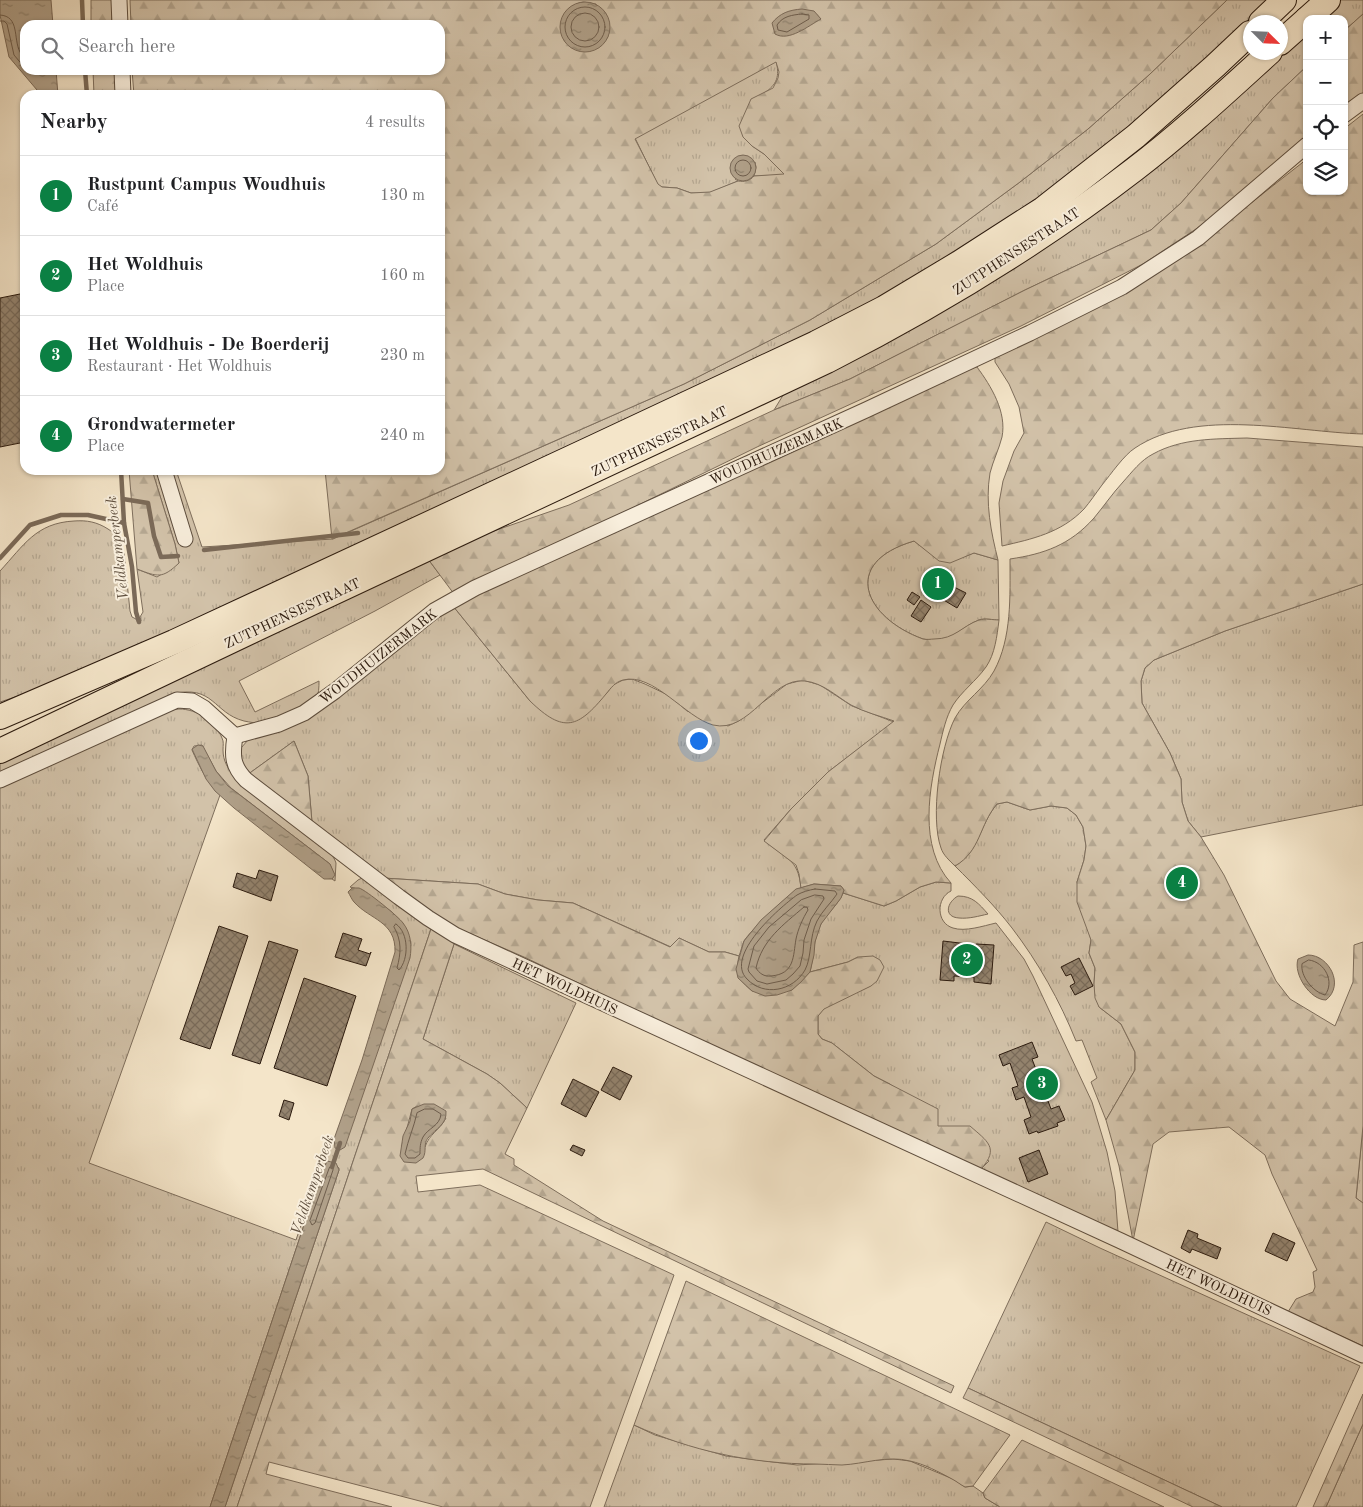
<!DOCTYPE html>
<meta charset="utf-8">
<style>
:root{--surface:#fff;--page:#f2f2f2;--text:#202124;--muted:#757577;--line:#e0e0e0;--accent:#0b8043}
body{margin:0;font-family:"Old Standard TT",serif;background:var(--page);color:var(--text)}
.controls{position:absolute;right:15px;top:15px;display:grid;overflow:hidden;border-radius:10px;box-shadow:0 1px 4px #0004}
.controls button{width:45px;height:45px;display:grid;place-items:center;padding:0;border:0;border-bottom:1px solid var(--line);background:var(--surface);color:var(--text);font:25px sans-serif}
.compass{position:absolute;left:1243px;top:15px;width:45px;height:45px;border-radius:50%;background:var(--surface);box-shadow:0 1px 4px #0004;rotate:114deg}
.you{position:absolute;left:698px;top:740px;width:18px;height:18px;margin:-12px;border:4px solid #fff;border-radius:50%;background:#1a73e8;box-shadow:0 0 0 8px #1a73e833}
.badge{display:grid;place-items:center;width:32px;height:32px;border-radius:50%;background:var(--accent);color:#fff;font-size:16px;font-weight:700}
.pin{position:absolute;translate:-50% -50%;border:2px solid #fff;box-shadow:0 1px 5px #0006}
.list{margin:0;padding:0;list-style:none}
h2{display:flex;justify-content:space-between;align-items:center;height:65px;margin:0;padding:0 20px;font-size:21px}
h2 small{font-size:16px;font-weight:400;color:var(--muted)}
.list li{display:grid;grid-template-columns:32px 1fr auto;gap:15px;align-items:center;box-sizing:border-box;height:80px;padding:0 20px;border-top:1px solid var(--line)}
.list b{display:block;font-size:19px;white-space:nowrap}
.list p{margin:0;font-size:16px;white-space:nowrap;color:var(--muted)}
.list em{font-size:16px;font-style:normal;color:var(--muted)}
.icon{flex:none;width:28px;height:28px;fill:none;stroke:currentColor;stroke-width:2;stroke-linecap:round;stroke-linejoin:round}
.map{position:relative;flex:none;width:1363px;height:1507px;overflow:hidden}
.search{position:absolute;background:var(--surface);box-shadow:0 1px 4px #0004;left:20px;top:20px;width:425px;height:55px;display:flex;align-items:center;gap:12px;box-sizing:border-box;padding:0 18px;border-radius:15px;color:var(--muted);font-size:19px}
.panel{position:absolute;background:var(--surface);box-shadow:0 1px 4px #0004;left:20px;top:90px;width:425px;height:385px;border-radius:15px}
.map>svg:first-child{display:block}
.grass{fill:url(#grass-tufts);stroke:#7e6e5c}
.forest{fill:url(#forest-firs);stroke:#7e6e5c;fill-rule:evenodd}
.water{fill:url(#water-ripples);stroke:#7b6a58}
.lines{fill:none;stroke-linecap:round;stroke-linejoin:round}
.shore{stroke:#6e5d4c;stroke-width:1}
.stream{stroke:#7b6a58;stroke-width:4.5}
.building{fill:url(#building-cross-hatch);stroke:#2b1a0e}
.street-casing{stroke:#5d4d3d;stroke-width:17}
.primary-casing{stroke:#2b1a0e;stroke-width:26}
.street{stroke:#f8eedc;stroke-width:15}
.primary{stroke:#f4e5c9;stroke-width:24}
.labels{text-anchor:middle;stroke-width:4;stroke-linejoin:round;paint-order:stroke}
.street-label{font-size:14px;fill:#2b1a0e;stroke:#f8eedc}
.water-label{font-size:15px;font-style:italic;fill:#60503f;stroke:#f8eedc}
</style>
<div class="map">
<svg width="1363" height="1507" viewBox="0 0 1363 1507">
<defs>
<pattern id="grass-tufts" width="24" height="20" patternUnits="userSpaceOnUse" patternTransform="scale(1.25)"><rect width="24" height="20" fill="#d2c2a9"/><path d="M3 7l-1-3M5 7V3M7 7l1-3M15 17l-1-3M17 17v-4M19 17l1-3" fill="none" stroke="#b4a690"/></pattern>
<pattern id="forest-firs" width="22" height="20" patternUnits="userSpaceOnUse" patternTransform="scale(1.25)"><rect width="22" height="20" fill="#d2c2a9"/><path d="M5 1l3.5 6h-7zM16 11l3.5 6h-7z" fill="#b4a690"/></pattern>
<pattern id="water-ripples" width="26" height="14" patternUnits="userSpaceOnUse" patternTransform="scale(1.25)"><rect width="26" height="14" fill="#b0a089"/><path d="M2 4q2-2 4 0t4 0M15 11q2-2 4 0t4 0" fill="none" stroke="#8f826e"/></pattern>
<pattern id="building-cross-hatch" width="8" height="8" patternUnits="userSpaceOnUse" patternTransform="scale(1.25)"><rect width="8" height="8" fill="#94846f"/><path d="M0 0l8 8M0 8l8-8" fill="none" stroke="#796b5a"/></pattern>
</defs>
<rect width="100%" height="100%" fill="#f4e5c9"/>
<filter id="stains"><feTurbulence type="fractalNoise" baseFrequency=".004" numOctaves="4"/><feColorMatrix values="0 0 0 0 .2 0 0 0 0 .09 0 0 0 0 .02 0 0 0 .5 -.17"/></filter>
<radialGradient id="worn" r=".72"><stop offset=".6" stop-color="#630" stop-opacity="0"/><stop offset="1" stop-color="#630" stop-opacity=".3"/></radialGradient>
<g class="grass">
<path d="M1227 0H1268L1212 57 1179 87 1043 197 900 289 798 341 63 681 0 702V571C24 545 36 523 74 521 87 520 97 522 108 529 115 533 122 543 120 551L124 553 130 611 132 617 136 619 138 623 141 621 140 617 143 612 137 569 157 577 179 563 175 544 152 470H156L180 543 192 540 170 470H176L202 547 333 539 684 384 810 320 936 244 1020 182 1088 129 1150 74Z"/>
<polygon points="1339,0 1363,0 1363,14 1344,31 1344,19 1319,19"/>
<polygon points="1307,30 1307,66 1273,98 1181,203 1151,230 1025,290 850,379 774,410 785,392 854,360"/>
<path d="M776 61C780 76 777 85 764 93L752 146 764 154 785 175 754 176 756 167 755 162 735 179 738 181 709 193H691L677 188 662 187 658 185 635 138Z"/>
<path d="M914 541 925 549 962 557 974 553 998 560 999 620C993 620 985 618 979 620 962 626 955 640 934 640 931 639 927 640 923 639 865 618 839 563 914 541Z"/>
<path d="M428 559 440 575 375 611 239 681 255 712 319 681C319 687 319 694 316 699 308 709 276 720 263 723 257 724 250 722 244 721 213 713 214 684 172 694L0 773V761Z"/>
<polygon points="1363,584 1363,805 1201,837 1188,821 1182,802 1181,779 1170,753 1142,703 1141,681 1145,668 1154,660 1225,631"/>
<path d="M453 606 530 701 606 694 613 685 623 680 632 679 645 684 670 696 687 711 728 726 738 721 787 684 803 680 820 685 852 706 894 722 828 772 791 809 764 840C785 859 798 857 801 888 792 890 749 932 744 941 742 945 741 951 739 956L725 952H709L679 938 671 947 573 903 538 900 505 894 478 884 383 878 312 822 308 776 294 741 247 775 240 760 241 748 248 740 281 731 309 719Z"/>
<path d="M179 709C197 709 215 721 222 738 224 742 223 745 223 750 223 761 228 769 235 777L332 853 336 863 335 881 332 879 334 875 330 864 231 788 216 771 202 745 194 746 192 750C198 764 208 784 220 795L89 1163 296 1240 322 1163 334 1139V1141L410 942 403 923 392 912 362 890 350 887 358 880 366 876 432 926 237 1507H225L339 1170V1168L327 1161 318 1183 210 1507H0V787L170 710Z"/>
<path d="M1007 802 1030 810 1051 806 1067 808 1076 815 1083 827 1086 846 1084 860 1077 882 1091 940 1089 953 1095 968 1094 984 1099 1007 1121 1024 1135 1052V1070L1106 1120 1091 1082 1097 1078 1082 1040 1076 1041C1060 1001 1038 962 1012 928 995 906 975 886 955 866 980 851 979 825 997 804Z"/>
<path d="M936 882 951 883V891C936 898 936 923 953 928 965 932 983 926 996 923L1024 959 1033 976 1092 1102 1107 1152 1115 1191 1118 1232 981 1169 989 1161 937 1126 890 1084 874 1076 832 1043 822 1039 818 1034V1016L824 1008 870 986 858 957 848 962 810 972C814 956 813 937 822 922 828 912 839 904 843 893L884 906 896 901 920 887Z"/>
<path d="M958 896C973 896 979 904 988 914 979 916 969 919 959 918 943 917 947 902 958 896Z"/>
<polygon points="454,944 576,1003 527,1108 500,1083 487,1074 423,1039"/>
<polygon points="1363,1126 1363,1203 1356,1198"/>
<polygon points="1046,1222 1100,1248 1360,1366 1296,1507 1222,1507 968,1388"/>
<polygon points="1363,1424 1363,1507 1326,1507"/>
<polygon points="634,1425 655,1435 726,1456 797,1465 894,1459 910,1461 953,1479 965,1487 973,1486 983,1493 985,1498 1000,1507 604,1507"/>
</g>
<g class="forest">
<rect x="91" y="0" width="21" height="25"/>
<path d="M130 0H1227L1150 74 1088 129 1020 182 936 244 810 320 684 384 332 539 325 470H440V95H134L132 70H440V25H131ZM583 2 596 4 608 37 599 47 575 49C553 36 558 7 583 2ZM776 62 779 72 778 78 773 88 751 99 739 126 743 137 752 146 764 154 784 174 754 176C750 181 744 182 738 181L710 192 691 193 677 188 662 187 658 184 635 139Z"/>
<polygon points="1363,14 1363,95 1344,109 1344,31"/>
<polygon points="1307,66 1307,137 1202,225 1143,264 1021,326 757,447 520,563 454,594 428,559 488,533 569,505 774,410 850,379 1025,290 1151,230 1181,203 1273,98"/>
<polygon points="93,70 114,70 116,95 94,95"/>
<path d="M1363 114V434C1294 432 1196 407 1135 448 1124 455 1111 474 1102 485 1096 493 1090 502 1084 509 1061 533 1032 539 1002 546L999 503 1003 481 1014 451 1024 433 1019 407 1009 384 995 362V355L1228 221 1307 159V191H1344V129Z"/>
<path d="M971 367H977C991 386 1007 412 1002 437 999 449 993 461 990 473 985 503 991 532 998 560L974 553 950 563 939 561 914 541C839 563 865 618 923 639 927 640 931 639 934 639 955 639 962 626 979 620 985 618 993 620 999 620 997 636 995 654 986 667 976 681 962 691 953 705 946 717 943 731 940 744 929 787 918 847 951 883L936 882 920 887 896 901 884 906 843 893 844 890 841 886 814 884 801 888 799 874 796 865 764 841 791 809 828 772 894 721C880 716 864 712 851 705 836 696 823 683 805 681 770 677 750 734 713 725 686 718 653 672 623 680 615 682 611 688 606 694 578 728 564 734 530 701L453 606Z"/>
<path d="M1247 438 1363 447V584L1225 631 1154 660 1145 668 1141 681 1142 703 1170 753 1181 779 1182 802 1188 821 1201 837 1224 875 1276 981 1290 999 1335 1026 1353 982 1354 945 1363 942V1126L1356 1198 1363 1203V1346L1288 1312 1296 1299 1313 1292 1315 1287 1313 1272 1317 1270 1272 1174 1265 1155 1229 1127 1169 1132 1153 1144 1133 1241 1119 1166 1106 1120 1135 1070V1052L1121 1024 1099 1007 1095 998 1094 984 1095 968 1089 953 1091 940 1077 902V882L1084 860 1086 846 1083 827 1076 815 1067 808 1051 806 1030 810 1007 802 997 804C979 825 981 851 955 866 950 861 943 855 941 848 930 818 940 747 955 718 965 700 984 689 994 671 1012 638 1010 596 1010 559 1044 554 1070 545 1094 518 1104 506 1112 494 1123 482 1132 472 1141 460 1153 454 1182 438 1215 439 1247 438Z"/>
<path d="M129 470H152L175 544 179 563C162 579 158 577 137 569Z"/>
<polygon points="294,741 308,776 312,822 247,775"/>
<path d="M383 878 478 884 505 894 538 900 573 903 670 947 679 938 709 952H725L739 956C735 975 738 979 752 991L792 990 810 972 848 962 858 957 873 956 880 960 884 967 877 981 871 986 824 1009 818 1016V1034L822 1039 832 1043 874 1076 938 1109V1126H970C987 1141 1000 1148 981 1169L694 1038 524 957 457 928 418 905Z"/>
<path d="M432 926 454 944 423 1039 487 1074 500 1083 527 1108 505 1154 514 1159V1165L603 1221 954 1386 951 1393 483 1169 416 1176 418 1192 480 1185 674 1275 590 1507H443L269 1462 266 1474 392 1507H237ZM417 1106 446 1118C440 1130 429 1134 425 1147L407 1128 412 1109Z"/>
<path d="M686 1281 1010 1435 973 1486C970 1486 968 1487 965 1487 961 1485 956 1481 952 1479 939 1472 924 1464 910 1461 887 1455 864 1464 842 1465 833 1465 824 1464 815 1464 752 1464 691 1451 634 1425Z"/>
<polygon points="968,1388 1222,1507 1193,1507 963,1398"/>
<polygon points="1363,1394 1363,1424 1326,1507 1313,1507"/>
<polygon points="1022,1440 1164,1507 1000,1507 985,1498 983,1493"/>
</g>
<g class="water">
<polygon points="0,0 51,0 53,25 25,25 25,70 56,70 58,95 39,95 37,90 9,57 0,15"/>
<circle cx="585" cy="27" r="25"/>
<path d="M802 9 814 11 821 19C808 26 789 42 775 34L772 23C780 13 789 10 802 9Z"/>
<circle cx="743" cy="168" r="13"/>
<polygon points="198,745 203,746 216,771 228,786 330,864 335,875 332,879 324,879 234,808 215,791 206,779 192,749"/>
<polygon points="814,884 841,886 844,890 841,898 821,924 815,942 814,955 810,972 801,982 792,990 777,995 765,996 752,991 738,978 736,969 744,941 761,920 796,889"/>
<path d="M352 888C354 888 357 888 359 888 366 890 399 917 403 923 411 933 412 946 410 958L345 1147 340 1150 335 1148 334 1139 362 1060 395 952C396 921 370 920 354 902 352 900 350 895 348 892Z"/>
<path d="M1308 955C1329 955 1345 985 1326 1000 1310 1000 1293 974 1298 959Z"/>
<path d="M424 1104H434L446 1111C447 1125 436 1128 428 1138 423 1144 427 1151 423 1158L416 1163 404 1162 400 1156 403 1136 410 1121 412 1109Z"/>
<polygon points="327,1161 336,1163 339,1170 225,1507 210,1507 318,1183"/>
</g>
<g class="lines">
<g class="shore">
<circle cx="585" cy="27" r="20"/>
<circle cx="585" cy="27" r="14"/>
<path d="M802 14 809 15V19L787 32 778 30 777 25C783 16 792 15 802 14Z"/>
<path d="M0 15C20 16 13 39 20 52 20 53 25 58 25 59"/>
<polyline points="0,21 4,21 7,24 14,55 25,68"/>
<circle cx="743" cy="168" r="8"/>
<path d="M815 889 835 891 837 894C831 903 822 911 817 921 809 937 812 957 805 970 793 991 764 997 747 979 724 956 779 908 797 895 802 892 809 890 815 889Z"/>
<polygon points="815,895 823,896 824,899 811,919 804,940 803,953 800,966 793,974 786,980 767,984 757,981 749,972 748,969 754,946 769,927 801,900"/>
<path d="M804 907H807L808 910C803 918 798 929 796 939 793 956 795 974 771 976 764 977 759 973 756 968 762 940 783 925 804 907Z"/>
<path d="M396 924C409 933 409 959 399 970L397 968C401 953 402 941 394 927Z"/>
<path d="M1309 960C1325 962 1335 982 1325 995 1313 992 1300 976 1302 964Z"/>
<path d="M425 1109H433L441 1114C440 1126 428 1128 423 1137 420 1143 420 1148 420 1154L415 1158H408L405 1154C408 1140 414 1127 417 1113Z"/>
<polygon points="330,1167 333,1167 333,1170 315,1223 312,1225 310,1221"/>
</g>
<g class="stream">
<polyline points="82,0 83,25"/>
<polyline points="85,70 87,95"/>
<polyline points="121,470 124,523 132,567 136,612 139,622"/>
<polyline points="123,499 148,503 154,536 161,557 178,556"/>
<polyline points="204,550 358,533"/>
<polyline points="0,558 30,525 61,515 88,515 124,523"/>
<polyline points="332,1167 340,1143"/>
</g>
</g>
<g class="building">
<polygon points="25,293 25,442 0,447 0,298"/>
<polygon points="950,585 966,593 957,608 942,599 944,596 941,595 947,586 949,588"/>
<polygon points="912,592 920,597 914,605 907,600"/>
<polygon points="921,600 931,607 921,622 911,616"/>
<polygon points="259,870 278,876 271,901 233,887 237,873 256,879"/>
<polygon points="219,926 248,936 210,1049 180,1039"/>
<polygon points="343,933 362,939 358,950 370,954 371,952 366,966 335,957"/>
<polygon points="269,941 298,950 260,1064 232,1055"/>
<polygon points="943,941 976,945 976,944 994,945 991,984 974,982 974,977 954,976 954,981 940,980"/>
<polygon points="1079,958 1093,986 1075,995 1070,986 1075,983 1071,974 1066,976 1061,967"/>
<polygon points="304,978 356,996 327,1086 274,1068"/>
<polygon points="1032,1042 1038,1057 1032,1059 1037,1072 1045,1069 1053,1090 1045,1093 1051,1109 1059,1106 1065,1120 1057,1123 1058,1126 1038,1133 1037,1131 1029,1134 1024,1120 1031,1117 1024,1097 1016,1100 1012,1088 1018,1086 1010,1063 1003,1066 999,1055"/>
<polygon points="613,1067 632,1076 620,1100 601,1090"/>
<polygon points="573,1079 599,1092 586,1117 561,1104"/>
<polygon points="284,1100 294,1103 289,1120 279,1116"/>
<polygon points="573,1145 585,1150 582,1156 570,1150"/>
<polygon points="1039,1150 1048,1174 1028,1182 1019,1158"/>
<polygon points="1188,1230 1198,1234 1197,1238 1221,1248 1217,1259 1192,1249 1190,1253 1181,1248"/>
<polygon points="1273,1233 1295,1243 1287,1261 1265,1251"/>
</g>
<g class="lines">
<g class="street-casing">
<g id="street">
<polyline points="119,0 120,25"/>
<polyline points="122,70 123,95"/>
<polyline points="1344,115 1363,101"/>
<polyline points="164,470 185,539"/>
<path d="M235 736C232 755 232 766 246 780L399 897 428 918 455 935 1121 1241 1363 1355"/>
<polyline points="235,736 279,724 304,713 335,691 434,611 475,588 866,410 1030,333 1122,287 1198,238 1307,145"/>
<polyline points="0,780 177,700 192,701 204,708 235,736"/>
</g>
</g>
<g class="primary-casing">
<g id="primary">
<polyline points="1307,19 1328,0"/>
<polyline points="1261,22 1284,0"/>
<polyline points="1280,43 1307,19"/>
<polyline points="0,717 174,642 592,448 816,343 884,308 959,263 1043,209 1136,136 1215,66 1250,33"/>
<path d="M0 751 254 630 827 361C935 306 1039 243 1135 169 1182 133 1226 92 1270 52"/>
</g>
</g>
<use href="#street" class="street"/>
<use href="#primary" class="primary"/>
</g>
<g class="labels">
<g class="street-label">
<text transform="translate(1016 251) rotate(-33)" y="5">ZUTPHENSESTRAAT</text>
<text transform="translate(659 441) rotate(-25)" y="5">ZUTPHENSESTRAAT</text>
<text transform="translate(776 451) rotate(-24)" y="5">WOUDHUIZERMARK</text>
<text transform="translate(292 613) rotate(-25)" y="5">ZUTPHENSESTRAAT</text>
<text transform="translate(378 656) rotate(-38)" y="5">WOUDHUIZERMARK</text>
<text transform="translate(565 986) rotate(25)" y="5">HET WOLDHUIS</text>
<text transform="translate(1219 1287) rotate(25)" y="5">HET WOLDHUIS</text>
</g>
<g class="water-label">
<text transform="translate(117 548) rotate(-97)" y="5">Veldkamperbeek</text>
<text transform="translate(312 1185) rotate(-71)" y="5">Veldkamperbeek</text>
</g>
</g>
<rect width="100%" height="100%" filter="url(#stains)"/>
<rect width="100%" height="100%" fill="url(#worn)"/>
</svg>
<div class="controls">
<button>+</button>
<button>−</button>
<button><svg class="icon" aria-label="locate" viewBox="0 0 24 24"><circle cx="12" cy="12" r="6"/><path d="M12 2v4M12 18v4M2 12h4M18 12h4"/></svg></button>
<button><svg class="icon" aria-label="layers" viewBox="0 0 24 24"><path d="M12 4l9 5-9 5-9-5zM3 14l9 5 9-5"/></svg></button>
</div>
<svg class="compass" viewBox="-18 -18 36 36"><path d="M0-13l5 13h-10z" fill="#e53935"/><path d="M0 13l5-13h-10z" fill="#757577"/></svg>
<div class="you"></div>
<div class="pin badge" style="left:938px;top:584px">1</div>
<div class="pin badge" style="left:967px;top:960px">2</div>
<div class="pin badge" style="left:1042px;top:1084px">3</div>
<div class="pin badge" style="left:1182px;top:883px">4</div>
<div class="search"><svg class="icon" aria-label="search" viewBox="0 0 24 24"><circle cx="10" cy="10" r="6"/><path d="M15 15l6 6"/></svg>Search here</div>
<section class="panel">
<h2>Nearby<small>4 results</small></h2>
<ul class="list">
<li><span class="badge">1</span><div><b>Rustpunt Campus Woudhuis</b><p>Café</p></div><em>130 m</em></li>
<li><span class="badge">2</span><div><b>Het Woldhuis</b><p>Place</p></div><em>160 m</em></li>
<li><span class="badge">3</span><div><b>Het Woldhuis - De Boerderij</b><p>Restaurant · Het Woldhuis</p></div><em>230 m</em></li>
<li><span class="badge">4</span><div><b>Grondwatermeter</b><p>Place</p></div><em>240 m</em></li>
</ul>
</section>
</div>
